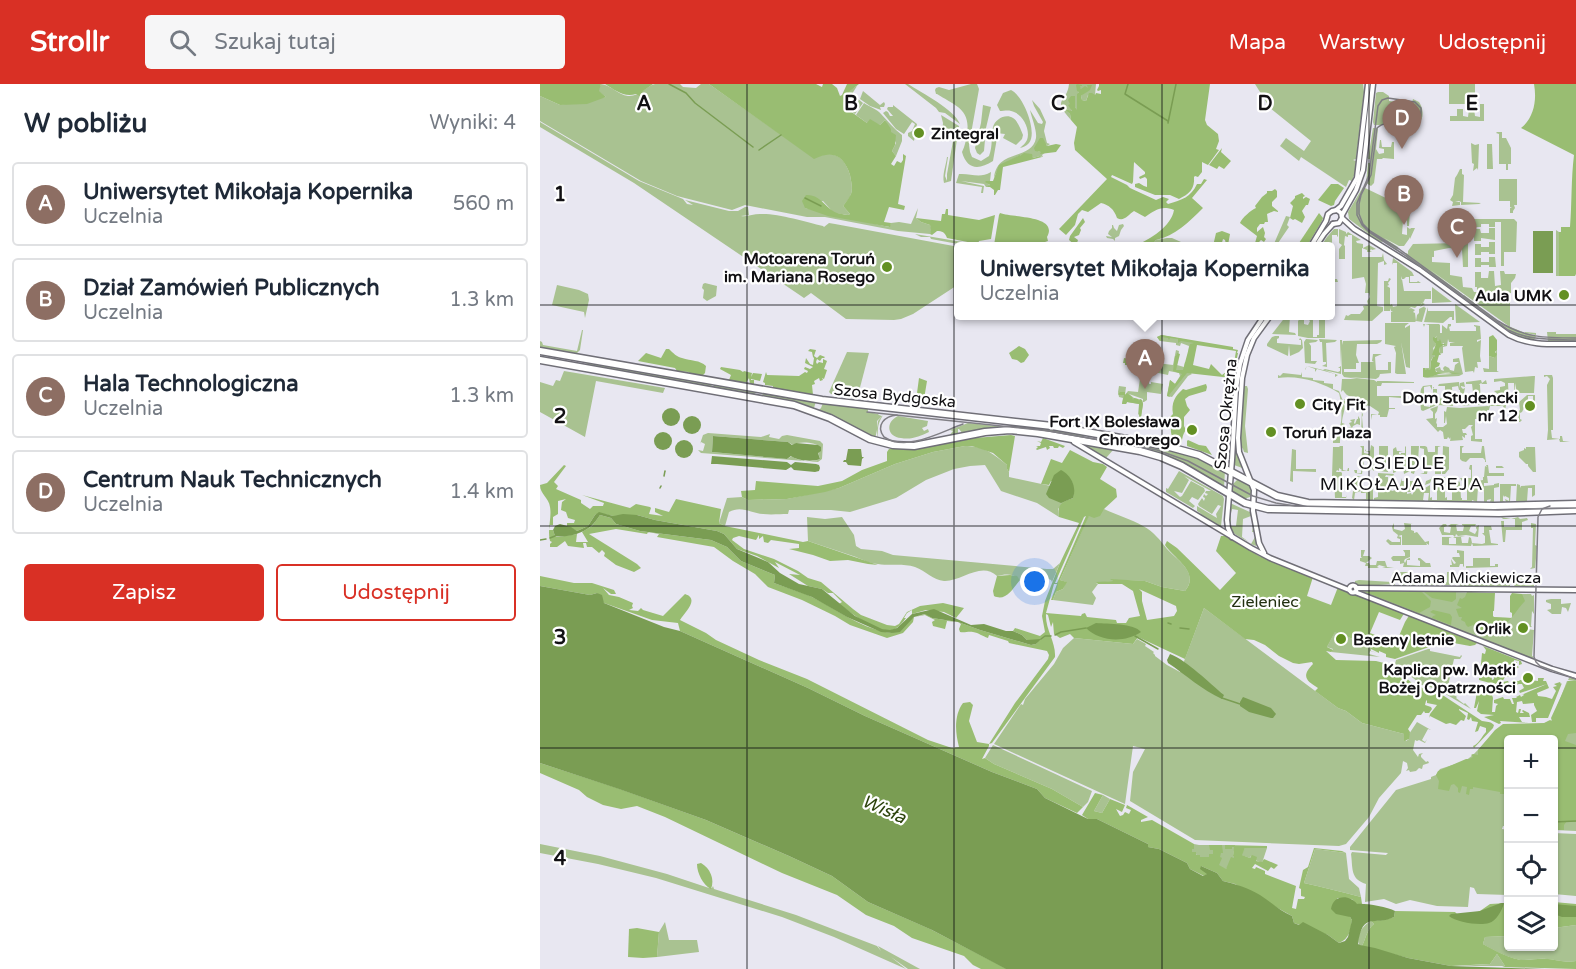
<!DOCTYPE html>
<html lang="pl">
<meta charset="utf-8">
<style>
:root{--surface:#fff;--page:#f6f6f7;--text:#1f2937;--muted:#747a83;--line:#e0e1e3;--accent:#d93025}
body{margin:0;font-family:"Varela Round",sans-serif;background:var(--page);color:var(--text)}
.controls{position:absolute;right:18px;bottom:18px;display:grid;overflow:hidden;border-radius:6px;box-shadow:0 2px 4px #0004}
.controls button{width:54px;height:54px;display:grid;place-items:center;padding:0;border:0;border-bottom:2px solid var(--line);background:var(--surface);color:var(--text);font:30px sans-serif}
.you{position:absolute;left:495px;top:498px;width:21px;height:21px;margin:-15px;border:4px solid #fff;border-radius:50%;background:#1a73e8;box-shadow:0 0 0 9px #1a73e833}
.badge{display:grid;place-items:center;width:39px;height:39px;border-radius:50%;background:var(--accent);color:#fff;font-size:20px;font-weight:700}
.pin{position:absolute;translate:-50% -50px;filter:drop-shadow(0 2px 3px #0008)}
.pin::after{content:'';position:absolute;top:32px;width:21px;height:18px;background:inherit;clip-path:polygon(0 0,100% 0,50% 100%)}
.popup{position:absolute;left:414px;top:158px;width:381px;height:78px;box-sizing:border-box;display:grid;place-content:center;border-radius:6px;background:var(--surface);filter:drop-shadow(0 2px 4px #0005);font-size:20px;white-space:nowrap;color:var(--muted)}
.popup b{font-size:22px;color:var(--text)}
.popup::after{content:'';position:absolute;left:50%;top:100%;margin-left:-12px;border:12px solid transparent;border-top-color:var(--surface)}
.list{margin:0;padding:0;list-style:none}
h2{display:flex;justify-content:space-between;align-items:center;height:78px;margin:0;padding:0 24px;font-size:26px}
h2 small{font-size:20px;font-weight:400;color:var(--muted)}
.list li{display:grid;grid-template-columns:39px 1fr auto;gap:18px;align-items:center;box-sizing:border-box;height:84px;margin:0 12px 12px;padding:0 12px;border:2px solid var(--line);border-radius:6px}
.list b{display:block;font-size:22px;white-space:nowrap}
.list p{margin:0;font-size:20px;white-space:nowrap;color:var(--muted)}
.list em{font-size:20px;font-style:normal;color:var(--muted)}
.actions{display:flex;gap:12px;padding:18px 24px}
.actions a{flex:1;padding:14px 0;border:2px solid var(--accent);border-radius:6px;text-align:center;font-size:21px;color:var(--accent)}
.actions .main{background:var(--accent);color:#fff}
.icon{flex:none;width:33px;height:33px;fill:none;stroke:currentColor;stroke-width:2;stroke-linecap:round;stroke-linejoin:round}
.map{position:relative;flex:none;width:1036px;height:885px;overflow:hidden}
header{display:flex;align-items:center;gap:36px;box-sizing:border-box;height:84px;padding:0 30px;background:var(--accent);color:#fff}
header strong{font-size:28px}
nav{display:flex;gap:33px;margin-inline-start:auto;font-size:21px}
.search{width:420px;height:54px;background:var(--page);display:flex;align-items:center;gap:15px;box-sizing:border-box;padding:0 21px;border-radius:6px;color:var(--muted);font-size:22px}
main{display:flex}
aside{flex:1;background:var(--surface)}
.map>svg:first-child{display:block}
.green{fill:#a9c291;fill-rule:evenodd}
.forest{fill:#99bd72;fill-rule:evenodd}
.water{fill:#7a9d53}
.lines{fill:none;stroke-linecap:round;stroke-linejoin:round}
.stream{stroke:#7a9d53;stroke-width:1.5}
.minor-casing{stroke:#706f77;stroke-width:7}
.major-casing{stroke:#706f77;stroke-width:9}
.minor{stroke:#fff;stroke-width:4}
.major{stroke:#fff;stroke-width:6}
.tram{stroke:#807f85;stroke-width:1.5}
.grid{fill:none;stroke:#111013;stroke-width:1.5;stroke-opacity:0.55}
.poi-dot{fill:#639023;stroke:#fff;stroke-width:2}
.labels{text-anchor:middle;stroke-width:4.5;stroke-linejoin:round;paint-order:stroke}
.poi-label{font-size:16px;font-weight:bold;fill:#111013;stroke:#fff;text-anchor:end}
.street-label{font-size:16px;fill:#111013;stroke:#fff}
.park-label{font-size:16px;fill:#223011;stroke:#fff}
.neighbourhood-label{font-size:18px;letter-spacing:1.5px;fill:#111013;stroke:#fff}
.water-label{font-size:18px;font-style:italic;fill:#2d440d;stroke:#fff}
.grid-label{font-size:20px;text-anchor:middle;font-weight:bold;fill:#111013;stroke:#fff;stroke-width:4.5;stroke-linejoin:round;paint-order:stroke}
</style>
<header>
<strong>Strollr</strong>
<div class="search"><svg class="icon" aria-label="search" viewBox="0 0 24 24"><circle cx="10" cy="10" r="6"/><path d="M15 15l6 6"/></svg>Szukaj tutaj</div>
<nav><a>Mapa</a><a>Warstwy</a><a>Udostępnij</a></nav>
</header>
<main>
<aside>
<h2>W pobliżu<small>Wyniki: 4</small></h2>
<ul class="list">
<li><span class="badge" style="background:#8d6e63">A</span><div><b>Uniwersytet Mikołaja Kopernika</b><p>Uczelnia</p></div><em>560 m</em></li>
<li><span class="badge" style="background:#8d6e63">B</span><div><b>Dział Zamówień Publicznych</b><p>Uczelnia</p></div><em>1.3 km</em></li>
<li><span class="badge" style="background:#8d6e63">C</span><div><b>Hala Technologiczna</b><p>Uczelnia</p></div><em>1.3 km</em></li>
<li><span class="badge" style="background:#8d6e63">D</span><div><b>Centrum Nauk Technicznych</b><p>Uczelnia</p></div><em>1.4 km</em></li>
</ul>
<div class="actions"><a class="main">Zapisz</a><a>Udostępnij</a></div>
</aside>
<div class="map">
<svg width="1036" height="885" viewBox="0 0 1036 885">
<rect width="100%" height="100%" fill="#e8e7f1"/>
<g class="green">
<path d="M61 0C71 1 78 11 88 12 99 13 106 2 115 0 123 0 132 0 140 0L143 3 156 4 161 0H169L274 74C292 66 304 71 310 91 311 97 313 104 311 110 310 114 306 118 303 122L310 130 308 131 294 129 283 117 265 124 349 143 351 139 359 138 371 140 378 124 376 134 381 138 390 141 392 146 390 150 358 147 285 133H267L205 121 192 126 137 112 101 97 0 37V12L20 21 66 13 58 7Z"/>
<path d="M365 0H368C382 9 414 25 420 40L405 29 399 28 396 24Z"/>
<path d="M431 0H437L439 5 429 61 430 68 432 73 441 77 449 72C453 62 451 52 453 43 455 35 466 29 473 34 478 37 481 46 483 51L482 55 476 61 463 54 465 50 456 49 457 54 453 77C439 86 427 86 422 68 425 62 426 56 427 49 431 25 414 21 397 10H396L395 6 396 4 399 3 409 6Z"/>
<path d="M529 0H556L555 11H548L546 17 542 16 541 12 547 7 548 5H541L537 0 539 8 537 11V28L535 23V13L530 20 532 28 526 25 530 30 531 36C511 13 527 20 529 0Z"/>
<polygon points="715,0 823,0 824,8 816,75 813,76 816,77 815,89 812,97 809,96 806,103 761,73 759,77 740,62 746,54 764,67 771,57 730,24"/>
<rect x="909" y="0" width="26" height="20"/>
<path d="M317 2 312 10 323 19 315 30 303 22C305 11 308 7 317 2Z"/>
<path d="M471 6C483 11 498 48 489 59 486 62 484 63 480 64 483 61 485 60 487 56 491 45 482 29 471 27 468 26 463 27 460 27L457 21 463 9Z"/>
<polygon points="323,7 340,21 344,18 345,20 344,23 340,23 341,26 330,22 320,15"/>
<path d="M838 8H843L849 12V17L872 19 873 15 879 18C886 28 883 43 869 44V38L847 36 846 41H834L833 38 836 9Z"/>
<path d="M492 16 500 25 506 38 504 47 507 59 510 60 507 62 506 60 498 68 504 67 506 68 502 71 503 73 500 72 493 74 492 72 487 70 479 73V72C465 79 460 79 454 94 457 64 492 77 496 54 497 46 492 35 490 26L498 39 502 40 503 38 494 22Z"/>
<path d="M324 19C330 23 337 25 341 30 348 37 354 45 362 51V57L356 72 352 67 356 59 345 36 340 41 327 39 316 31Z"/>
<polygon points="940,20 944,20 944,37 910,37 910,32 917,32 917,25 923,25 923,32 928,33 929,25 934,25 935,32 940,33"/>
<polygon points="353,21 377,40 374,57 368,52 368,49 372,47 375,40 372,38 364,50 356,45 343,29 346,27 348,28 350,32 353,32 347,25 348,23 353,23"/>
<polygon points="443,21 451,23 446,44 444,67 440,71 437,69 435,64 441,39"/>
<polygon points="401,31 419,42 418,50 402,48 403,39"/>
<path d="M0 38 99 97 143 115 147 120 153 121 145 116 189 127H198L205 123H208L209 131 201 132C208 133 213 130 220 130 237 129 266 138 283 142L284 143 289 139 295 140 419 163V200L373 230 361 235 354 236 306 235 271 209 264 214 94 99 0 43Z"/>
<polygon points="833,44 838,44 836,65 839,70 844,69 844,65 839,64 840,56 841,56 842,63 851,63 852,58 854,58 854,75 843,74 842,75 837,75 834,99 831,102 826,99 828,79 830,79 830,75 828,75"/>
<polygon points="957,48 962,48 962,54 966,54 971,64 971,80 968,80 968,86 966,86 966,80 959,80 959,50 956,49"/>
<path d="M402 51 410 52 417 55 411 97 404 99C402 90 406 82 407 73H408L405 92 407 97V90L413 57Z"/>
<polygon points="931,59 935,61 939,60 938,86 937,84 933,87 934,80 932,79"/>
<polygon points="947,60 952,60 953,85 947,85"/>
<polygon points="920,85 922,85 922,90 924,91 923,118 941,119 939,120 921,121 921,118 919,117 915,118 920,118 920,121 912,122 913,118 910,116 913,111 915,94 917,91"/>
<path d="M451 88 450 97H446L450 102 446 103 444 100 421 97 444 102 443 109H441L442 103 416 99 419 90C431 89 439 95 451 88Z"/>
<polygon points="959,95 977,95 977,121 974,121 975,124 973,127 973,129 970,129 970,124 972,123 970,123 970,117 959,117"/>
<polygon points="823,103 848,115 850,119 850,117 866,122 866,128 867,127 868,122 874,124 870,127 870,125 869,142 867,142 867,136 863,137 862,150 867,151 867,143 870,145 871,144 875,144 870,155 869,153 869,155 864,162 859,162 844,154 858,163 857,166 843,157 842,158 838,157 809,138 829,150 809,135 808,128"/>
<polygon points="746,132 750,133 747,141 749,143 736,162 733,162"/>
<polygon points="910,135 926,135 928,137 928,135 974,135 977,138 976,168 964,168 964,182 961,182 961,138 955,138 955,143 949,143 949,140 941,140 941,143 934,143 934,138 928,138 928,141 924,141 923,136 909,137"/>
<polygon points="583,140 584,142 581,146 579,152 575,154 575,157 573,155 567,154 566,152 572,153 568,150 569,147 572,144 572,141 573,141 574,144 577,147 579,141"/>
<polygon points="928,143 928,183 923,183 922,165 909,164 894,167 894,173 892,173 892,178 910,179 910,191 922,193 923,203 932,204 934,208 937,208 937,203 935,203 935,188 941,188 941,194 948,194 949,187 954,187 955,202 961,201 960,187 964,187 965,190 976,190 975,194 971,199 971,209 969,209 969,212 970,212 970,243 889,185 922,210 919,213 872,179 866,172 866,169 868,170 868,167 873,160 921,159 924,154 924,144"/>
<polygon points="949,144 955,144 955,156 941,154 941,157 934,157 934,145 940,145 941,149 949,149"/>
<polygon points="794,145 798,145 798,152 797,153 797,151 792,151 792,195 797,195 798,198 793,198 793,201 795,202 791,202 791,162 781,162 787,153"/>
<polygon points="799,145 806,148 806,150 808,148 821,156 816,157 817,159 823,160 823,164 829,161 836,165 832,166 831,165 830,167 832,168 827,168 827,166 822,164 822,173 842,173 843,169 844,176 847,180 844,181 844,177 838,179 837,222 843,223 843,227 832,237 804,236 806,231 808,232 811,230 820,230 824,225 823,222 828,221 827,217 830,213 829,209 825,209 826,200 824,193 812,195 812,151 808,151 808,153 805,152 804,161 805,162 805,175 799,175 799,165 802,161 799,159"/>
<polygon points="1016,146 1019,148 1019,192 1016,192"/>
<polygon points="375,150 446,162 429,162 391,155 390,153 381,153"/>
<polygon points="627,154 632,154 650,162 611,162 616,156"/>
<polygon points="949,158 955,158 955,170 949,170 949,168 941,168 941,171 935,171 935,160 941,160 941,163 949,163"/>
<polygon points="949,173 955,173 956,183 949,183 949,181 941,181 941,183 935,183 935,174 941,174 941,178 949,178"/>
<polygon points="853,174 872,188 874,192 870,192 870,198 877,198 878,197 881,199 869,199 869,193 866,193 864,195 862,195 862,192 861,196 862,195 864,207 891,207 891,215 885,215 883,219 885,220 880,223 883,217 880,222 877,222 875,224 871,223 869,225 871,224 875,226 873,228 875,229 876,237 877,231 879,229 879,225 885,222 884,223 886,224 882,238 876,237 875,238 851,238 851,228 853,227 851,227 851,224 850,227 844,227 844,197 848,197 849,194 851,195 848,199 849,201 847,202 850,204 850,221 852,220 853,223 857,222 857,179 853,179 852,181"/>
<polygon points="165,199 177,202 176,212 167,217 163,214 164,206 162,204 163,200"/>
<polygon points="17,201 39,206 48,210 49,216 45,234 44,228 12,221"/>
<polygon points="892,203 912,218 911,218 892,219"/>
<polygon points="924,211 958,237 957,239 921,215"/>
<polygon points="915,220 940,238 916,239"/>
<polygon points="888,223 888,227 914,227 914,236 912,236 912,233 910,233 903,239 884,238"/>
<polygon points="746,232 756,233 756,235 754,235 754,232 750,232 749,248 755,249 756,251 732,250"/>
<polygon points="762,232 764,234 764,240 768,241 770,237 768,235 764,236 765,232 773,232 773,253 777,253 777,251 779,251 779,232 785,232 785,254 768,254 758,252 758,237"/>
<polygon points="845,239 869,239 865,242 865,244 870,241 870,284 866,283 861,258 866,290 857,290 855,289 856,269 854,263 856,262 845,260"/>
<polygon points="961,239 985,249 985,248 996,249 996,251 986,249 996,252 995,255 993,255 992,257 976,253 959,243"/>
<polygon points="883,240 899,240 900,241 900,249 902,249 902,241 907,245 908,240 911,240 911,242 909,243 910,247 936,247 936,243 934,242 934,241 940,242 941,255 937,256 937,258 941,256 940,272 941,278 937,278 938,284 935,283 934,289 933,287 925,288 922,264 923,262 910,262 910,259 915,258 909,258 908,255 907,262 903,263 903,269 899,270 900,262 904,262 904,259 902,260 900,257 896,257 897,252 895,254 896,261 893,264 895,270 895,264 897,264 895,274 893,273 891,276 890,286 886,286 885,284 889,284 889,241 885,240 884,243"/>
<polygon points="42,246 43,246 40,266 36,270 0,266 0,257 2,258 3,261 37,267"/>
<polygon points="1007,248 1016,248 1016,250 1036,250 1036,258 1008,257"/>
<polygon points="621,251 658,258 656,258 649,287 652,290 648,292 632,313 627,312 630,296 635,300 640,292 639,289 629,287 628,291 609,287 611,279 612,282 616,282 617,279 633,281 636,266 639,267 637,281 644,283 645,278 647,278 649,262 641,259 640,262 636,261 636,259 620,257 617,253"/>
<polygon points="735,252 739,252 739,254 737,255 737,259 761,261 761,256 759,256 760,254 762,256 763,264 759,268 750,272 749,261 748,272 727,262 727,260 732,253"/>
<polygon points="766,255 778,256 776,258 769,259 771,262 771,277 777,277 775,280 765,279 764,258"/>
<polygon points="779,255 797,256 795,258 786,259 787,283 782,282 786,280 786,278 783,278 782,258 780,258"/>
<path d="M800 256H802V261L803 257 842 256 841 258 837 260H817L816 271 819 279H816V285H804V288H821V278H834L832 277 833 270H842L835 273 836 286H848V278H851V289H852L840 290 839 293 836 295 807 293 834 296 837 298V297H873L847 298H874V299H842L841 302H837V312H861V314L849 313V324H855V325H849L847 333H840V331H832L831 336V330L838 331 839 328 830 322 824 321V327L822 328 823 331 822 333 823 344 822 345 823 354 821 355 822 323 815 322H818L819 314C812 311 808 315 803 306L801 308 802 295H817L804 293 802 290V265L801 290 784 286 798 291 795 293V290L777 285 775 288V285L767 282 765 286V285L767 282 783 286 785 285 798 288 800 287V284H798L801 282Z"/>
<polygon points="957,262 957,287 959,288 944,288 943,284 949,285 949,272 955,274"/>
<polygon points="307,268 329,269 317,315 291,310 289,308"/>
<polygon points="919,274 923,290 919,292 883,294 896,291 912,290 909,288 897,288 895,285 900,283 901,286 904,287 903,284 905,282 909,284 910,286 914,287 915,281 919,278 913,278 913,275"/>
<polygon points="47,277 172,299 171,304 49,282 46,279"/>
<polygon points="24,287 125,304 123,309 56,297 45,353 0,328 0,298 13,302 16,296 20,297"/>
<path d="M762 288V293L773 294V296L784 297V299L793 300V305L799 307 803 317H805L804 316 808 312 805 315H813L816 318 814 320V318L807 317 804 320C806 325 802 332 802 339L805 340 804 341V345L811 343 809 339 812 338 810 336 815 335 814 339 815 340 817 335H818V332L820 335V341L817 340 813 342 808 353 807 352V346H800V348L803 349 800 352V359H793V350L792 349C794 347 799 345 800 342 803 336 801 315 799 309 781 298 759 291 738 294V291L740 292 743 289 761 291Z"/>
<polygon points="1004,291 1012,291 1013,294 1013,346 1011,346 1012,354 1020,355 1020,352 1022,352 1023,357 1030,358 1020,358 1019,355 1007,356 1008,346 1007,301 1010,295 1007,292 1004,293"/>
<polygon points="993,292 995,292 994,309 977,309 975,299 975,316 974,299 968,299 969,319 950,320 950,316 951,319 955,319 954,313 951,313 950,311 954,310 959,311 954,307 960,306 960,303 965,302 965,299 961,297 954,298 954,295"/>
<polygon points="600,295 609,297 609,300 611,300 611,298 623,300 621,310 607,308 607,316 604,318 603,318 603,315 589,310 594,314 602,316 603,320 601,333 598,330 599,320 587,318 586,320 582,320 583,314 579,313 578,308 579,302 586,303 585,311 588,307 598,308"/>
<polygon points="941,296 942,299 946,296 947,300 942,300 941,299 939,301 940,301 941,321 935,321 931,318 928,318 931,321 922,322 924,320 921,319 920,306 919,306 918,302 912,303 913,322 897,321 883,327 881,326 880,317 882,313 880,311 881,305 883,302 892,301 892,306 890,302 884,303 884,322 890,323 890,320 892,320 892,314 894,313 893,311 893,303 894,303 893,305 897,305 897,302 897,309 901,315 905,312 905,302 898,302 899,300 919,298 920,304 920,299 924,298 925,303 921,302 921,303 923,305 925,304 924,309 928,312 928,310 931,311 933,308 932,300 926,300 926,298"/>
<polygon points="174,299 213,307 216,309 212,311 173,305"/>
<polygon points="698,301 700,301 696,358 697,366 705,385 694,381"/>
<polygon points="703,302 707,302 708,305 705,342 708,369 704,368 703,365 699,359"/>
<polygon points="225,308 276,317 274,324 248,317 226,314 222,310"/>
<polygon points="987,311 995,311 995,326 993,326 993,312 988,312 988,324 984,324 982,328 980,329 980,335 982,336 980,338 983,338 979,338 978,328 980,326 979,318"/>
<path d="M283 319 342 326 328 325V328L338 330 339 331 342 332 337 337V344L338 337 343 331C336 343 339 344 337 356V346L335 355 278 327 281 324Z"/>
<path d="M949 321H966L965 327 963 322H950L949 326H947C947 330 950 335 948 339V331L944 335 943 338 944 334H942V339L941 335H935V355H942V358L931 357V352L933 351 931 343 933 341H929L925 345H922L923 349H926L927 351H925V354L922 352 923 356 910 357 911 353 910 355 908 353 907 355H904L903 348 900 346 898 348 886 335 893 334V328L890 325 898 322 897 327 895 330V335L897 334 896 340 897 339V343H903L907 340 906 332 905 339H904V327L906 328 907 323 920 324 948 322V323Z"/>
<path d="M358 332 388 337 387 342 382 344 384 347 388 345 389 348C380 352 372 356 361 354 347 353 345 338 358 332Z"/>
<polygon points="428,339 483,345 423,350 419,345 418,345 418,352 408,353 413,347 410,346"/>
<polygon points="488,342 544,349 545,351 543,354 487,345"/>
<path d="M168 349 221 353 230 350 229 353 239 355 242 352 247 351 280 357 283 360 282 375 278 378 161 369 158 366 163 367 165 360 161 358 160 360 163 351ZM173 352 248 358 253 361C259 357 276 358 281 364V366L278 368 280 375C273 379 257 377 252 372L247 375 172 368Z"/>
<polygon points="595,358 647,368 685,386 684,404 648,383 595,363"/>
<polygon points="547,360 574,365 566,374 547,363"/>
<polygon points="831,361 834,363 834,387 831,384 830,387 830,384 827,384 830,384 828,380 827,375 825,375 823,376 824,382 823,383 822,390 815,389 814,386 817,386 817,389 821,389 822,364 820,362 824,362 824,369 829,370 829,368 825,367 825,365 826,367 830,367"/>
<path d="M425 362C442 361 454 370 467 381V385L469 388V393L534 407 518 425 519 433 497 419 461 407 445 381 430 382 414 385 386 396 356 414 310 428 291 426H249L248 430C240 430 231 431 223 430 211 429 201 421 189 428L185 442 179 439 187 414 202 413 208 416 247 415 299 404 355 380 393 368Z"/>
<polygon points="800,362 803,362 803,386 807,387 808,384 809,384 809,387 801,387 802,386 799,384 799,387 797,386 796,388 801,388 802,389 802,413 806,413 807,411 806,414 795,414 794,393 792,392 793,363 799,363"/>
<polygon points="839,362 848,362 848,388 839,387"/>
<polygon points="865,362 866,363 866,387 870,387 864,390 863,383 863,384 857,384 856,388 853,389 853,365 856,363 857,367 863,367 863,365 863,367 859,368 859,370 861,370 861,369 865,369"/>
<polygon points="871,362 879,362 878,377 875,380 876,382 874,390 871,389"/>
<polygon points="880,362 885,362 887,363 888,368 895,368 895,362 901,362 898,363 897,387 901,387 901,390 895,390 895,378 894,382 885,384 888,384 887,390 880,390 884,389 884,365 880,364"/>
<polygon points="903,362 909,363 909,385 905,390 902,390"/>
<polygon points="920,362 924,362 922,364 922,369 941,369 942,362 944,362 946,378 945,378 945,376 943,374 930,374 926,378 922,377 920,375"/>
<polygon points="986,363 995,363 996,388 993,388 988,382 988,380 986,380 979,373 979,368 984,366 984,364 986,365"/>
<polygon points="752,365 756,366 756,385 776,385 776,388 753,387 753,398 750,397"/>
<polygon points="930,381 932,381 932,398 943,396 943,393 944,393 945,382 947,383 946,381 948,381 949,389 964,389 964,384 956,384 956,382 962,382 964,384 964,392 947,392 948,399 944,399 944,402 954,401 954,400 959,399 959,403 954,404 954,418 950,418 951,415 947,416 947,418 944,418 944,407 943,407 942,403 938,403 937,418 932,416 932,418 888,417 889,409 884,409 883,416 885,417 834,416 834,414 838,413 838,389 854,390 853,392 846,391 845,393 848,393 848,400 852,400 852,403 850,402 849,404 852,407 859,405 862,394 862,397 879,397 880,395 881,398 873,400 871,408 867,408 867,410 871,409 872,411 878,401 884,402 885,404 890,401 890,414 892,413 892,416 897,416 897,395 892,394 890,399 885,401 886,397 891,395 892,393 905,393 905,396 901,393 899,402 899,403 900,400 905,398 905,405 904,405 905,406 905,414 907,413 907,416 912,416 912,395 910,393 915,394 915,399 918,399 919,397 920,399 921,414 922,414 922,416 927,416 927,395 923,395 922,397 920,394 931,394 931,386 929,385"/>
<polygon points="639,387 683,412 684,415 681,442 682,443 681,444 657,430 657,428 662,430 657,427 657,422 677,434 676,430 681,422 678,421 672,430 659,422 658,420 662,414 664,417 665,414 663,413 664,410 666,412 668,410 665,409 666,407 671,407 644,392 649,396 642,409 634,407 640,413 642,412 651,397 664,404 665,407 658,416 652,413 649,417 655,422 653,424 626,408 626,404 628,405"/>
<polygon points="815,392 821,392 818,393 819,400 822,400 823,407 826,407 827,404 830,404 830,401 833,401 833,416 816,416 826,415 826,409 821,409 821,407 815,409 814,416 812,414 814,400 816,397"/>
<path d="M697 396C707 396 717 404 710 413L704 415 692 407 691 402Z"/>
<polygon points="960,400 976,400 976,402 971,402 970,418 966,418 965,415 969,417 969,414 965,412 964,413 963,411 963,417 965,418 960,418"/>
<polygon points="977,400 980,401 980,404 981,402 995,401 995,411 992,413 992,404 988,404 987,417 976,418"/>
<path d="M690 419 712 429 718 460 716 462 711 460 715 453 714 448H712L713 442 711 432 703 435 702 453 709 458C695 450 689 450 688 433L691 431V442H696L698 426 692 425 691 429H689Z"/>
<path d="M564 425C577 431 591 435 603 442 614 448 620 456 627 465 637 476 660 489 645 507L622 503 605 497 572 496 574 497 556 499 558 500 552 508 556 514 553 521 513 516 516 508 523 505 526 498 520 496 549 431Z"/>
<path d="M267 433 285 435 302 433 314 451 316 462 321 465 342 467 353 471 507 485H513L520 479 512 498 511 496C501 492 490 489 480 496 474 489 465 490 457 492 441 477 421 498 404 497 393 496 386 487 375 483 363 479 351 482 338 480 331 480 323 476 316 473 300 468 284 462 268 457Z"/>
<polygon points="961,433 971,435 978,433 980,435 987,434 988,436 982,438 982,446 966,446 965,458 963,458 961,437 964,437 964,443 975,443 975,435 963,435"/>
<polygon points="854,439 854,445 862,447 865,445 864,439 873,440 871,440 871,446 874,447 874,449 877,448 885,458 889,457 889,461 886,459 887,461 862,461 862,451 858,452 861,453 861,461 850,461 846,457 848,455 852,458 860,458 860,455 857,454 858,451 853,447 852,443"/>
<polygon points="991,439 996,440 995,461 997,462 995,486 995,484 990,485 992,483 993,444 991,444"/>
<polygon points="903,440 906,440 907,442 904,443 904,448 910,449 911,443 908,442 911,440 919,440 916,441 917,447 923,447 924,442 922,441 922,440 936,440 935,442 931,442 929,447 935,450 937,446 936,444 936,443 939,441 938,453 926,451 918,452 916,450 915,453 925,452 921,453 922,459 928,459 929,453 931,454 932,459 942,460 945,459 945,452 942,449 944,449 944,442 951,442 952,446 949,446 951,459 958,460 958,461 933,462 932,459 931,462 902,461 902,453 912,453 909,454 909,460 916,460 916,454 913,454 915,453 913,451 902,451 899,444"/>
<polygon points="821,466 825,466 823,472 829,472 832,474 826,479 829,479 830,481 836,481 837,477 845,477 847,483 854,484 842,484 846,483 839,481 837,483 839,484 828,484 828,482 825,482 826,479 820,477 820,474 822,474 821,473"/>
<polygon points="863,466 870,466 870,473 865,475 864,477 865,479 867,475 870,474 870,476 867,476 867,481 880,482 880,477 878,476 878,474 880,474 886,479 890,479 891,483 863,483 864,479 860,480 860,477 853,477 851,474 853,472 865,472 865,469"/>
<polygon points="917,466 924,467 924,482 923,483 923,480 920,480 919,483 910,483 910,481 912,481 911,475 914,480 916,479 912,474 913,473 920,473 919,469 917,469"/>
<polygon points="933,474 950,474 950,482 955,482 955,480 958,480 958,483 926,484 926,482 933,482"/>
<polygon points="853,488 857,488 855,495 855,501 857,503 854,504 852,500 839,501 841,504 819,501 818,503 815,500 815,497 819,496 852,498"/>
<polygon points="860,488 869,488 869,497 907,498 907,488 912,488 912,497 910,497 910,499 912,499 912,501 863,501 863,498 865,497 864,489 861,493"/>
<polygon points="920,489 924,489 924,498 929,497 963,498 963,497 965,499 967,489 967,495 972,495 971,498 968,498 970,499 970,502 920,502"/>
<polygon points="995,489 995,500 994,499 994,503 974,502 974,490 986,490 985,501 992,501 992,498 995,498 994,497 992,497 992,491 994,490 994,493"/>
<polygon points="823,505 836,507 908,508 907,507 916,506 916,508 939,509 939,533 972,534 972,510 991,510 992,512 994,511 994,542 994,530 992,527 991,542 992,543 987,543 987,545 994,546 992,572 994,573 991,575 990,573 985,573 818,506"/>
<polygon points="1011,515 1021,515 1021,520 1031,519 1028,528 1026,524 1022,523 1021,530 1012,530 1007,526 1011,525 1011,520 1006,518 1006,516"/>
<polygon points="664,524 798,624 806,627 822,639 864,650 866,657 869,655 869,650 877,638 891,646 888,645 882,656 885,658 887,655 885,659 877,655 879,656 877,657 875,656 873,666 878,673 879,670 883,669 881,671 881,673 886,678 888,677 889,679 883,681 882,685 879,684 876,687 870,688 869,686 866,687 868,684 867,679 863,677 861,689 839,714 829,733 806,760 799,762 655,756 590,717 593,688 605,665 593,662 585,720 454,660 481,620 483,621 485,615 514,580 523,564 534,554 593,560 597,555 606,560 605,562 614,568 613,569 615,571 615,572 627,581 640,588"/>
<polygon points="795,547 828,562 831,564 831,567 838,569 830,567 829,570 840,573 791,568 793,565 787,563"/>
<polygon points="888,565 890,565 890,567 920,573 921,571 922,572 920,575 914,575 908,602 910,602 910,607 917,613 916,614 924,620 925,619 931,625 897,605 882,601 855,580 856,576"/>
<path d="M1029 593H1036V747L1014 746V656H969L968 743 963 742 962 745 968 746V811L937 810 934 804 930 803 928 823 897 822 870 816 856 820 844 815 825 818 826 800C810 795 813 784 811 770L812 768 846 771 848 769 810 766V763L856 706 891 695V693L896 691 900 685 925 677 933 671 953 650 1002 642 1011 638 1027 597H1034L1028 596 1029 594H1031Z"/>
<polygon points="453,661 552,707 548,718 543,723 512,705 454,680 445,674"/>
<polygon points="563,711 570,715 562,729 554,727"/>
<polygon points="1014,749 1036,750 1036,812 1014,810"/>
<polygon points="0,760 60,772 127,790 169,804 172,804 173,802 174,805 256,831 337,862 341,867 338,862 380,885 368,885 351,873 366,885 294,853 242,833 116,794 58,780 0,769"/>
<polygon points="654,760 659,761 695,761 693,771 694,772 694,774 684,788 652,768 652,765 654,765"/>
<polygon points="705,764 727,764 722,779 715,776 711,772 710,774 701,771"/>
<path d="M775 765 806 769 809 795 819 804 821 813C802 808 783 803 764 799Z"/>
<path d="M831 837 834 840C827 845 826 854 822 862L819 861C816 851 822 842 831 837Z"/>
<polygon points="125,838 129,856 157,856 159,868 117,873 119,848"/>
<path d="M1036 841V877C1024 879 1019 876 1007 875 999 874 991 876 983 876 972 876 953 866 943 860L945 853 968 852 969 862H1014V844Z"/>
<polygon points="957,870 965,882 920,882 950,880"/>
</g>
<g class="forest">
<polygon points="0,0 61,0 59,7 66,13 47,20 20,21 0,12"/>
<path d="M65 0H113L103 7 100 12 96 10C84 14 75 6 65 0Z"/>
<path d="M169 0H276L282 3 283 0H292L297 4 300 12 302 11 307 0H319C310 7 305 10 303 22L327 39 330 35 340 41 345 36 351 45V48L356 51 355 61 352 67 356 72 351 80 354 82 357 77 361 79 363 76V70L366 72 358 120 365 122 364 126 349 123 344 138 351 139 350 143 288 132 265 124 262 117 266 111C278 110 283 120 293 127 297 130 303 130 308 131L310 130 303 122C306 118 309 114 311 110 313 104 311 97 310 91 304 71 292 66 274 75Z"/>
<path d="M537 0 542 1V2H540L541 5 545 2 548 4 547 1H552L550 6 541 12 542 16 546 17 549 9H552L555 11 556 9 561 10V6L558 7 557 6 559 2V0H670L665 36 667 41 678 50 679 57 676 65 679 66 668 81 662 78V88L658 93 655 92 654 93C655 105 649 110 639 115L630 111H615L595 103V100L599 99 604 102 607 103V95L605 93 600 95 599 93 605 90V88L594 78 593 98 592 100 572 91 571 93 587 101 590 104 616 116 623 113 629 115 626 118 628 120C642 116 651 113 657 100H661L664 95 667 96 652 114 663 124C649 138 635 152 616 156L611 162H595C610 155 631 143 634 126 622 121 615 126 605 133L594 127C588 131 584 138 577 134 574 125 569 121 561 119L548 128 542 126 538 130 535 141 526 151 519 145 567 95 535 66 534 59 537 43 531 36 530 30 525 25 532 27 528 21 530 20 528 16 531 12H535V23L537 26V10L539 8 537 7 536 1Z"/>
<path d="M994 0H1036V190L1035 192H1019V148H1021V143H1030C1032 119 1031 95 1034 71L981 44C994 34 997 16 994 0Z"/>
<polygon points="500,54 503,54 507,62 516,60 521,61 516,68 500,70 501,68 495,67 494,64"/>
<polygon points="682,64 681,68 691,77 684,85 679,82 677,85 669,81"/>
<polygon points="484,69 492,70 493,74 500,72 502,73 463,83 460,106 458,106 455,111 454,111 454,106 450,103 446,103 450,101 445,98 446,97 453,97 459,81 480,71 480,72"/>
<polygon points="791,100 798,100 804,104 795,117 794,121 791,122 778,116"/>
<path d="M735 105 737 107V113L732 118V122L738 127V128L734 127 727 130 728 138H725L724 140H720L717 144V148L723 143 725 149 724 153 726 155 724 158 721 156 716 161 715 159 717 152 700 139C702 134 711 126 716 124L715 122 722 113 727 109V107H732Z"/>
<polygon points="762,109 765,112 763,113 763,115 766,113 770,115 768,121 766,121 762,127 765,133 762,139 755,135 753,136 750,134 753,122 750,119 755,114 755,112"/>
<path d="M406 125H408V131L439 136 455 131 451 155 439 157 438 160 407 154C405 148 402 147 397 147L392 151 390 150 391 146 390 141 381 138 376 134 401 137 402 130H405Z"/>
<path d="M460 129C473 134 519 131 507 153L508 157 505 158 503 162 454 161 459 131Z"/>
<polygon points="779,129 783,134 782,137 767,162 757,162"/>
<polygon points="543,134 545,138 540,144 541,146 539,151 534,153 538,156 536,162 529,156 530,152"/>
<polygon points="682,147 690,150 688,161 686,160 685,156 683,155 681,162 673,162 676,149"/>
<polygon points="622,251 693,263 693,265 698,266 697,269 698,269 696,279 694,279 696,267 657,261 653,281 669,285 671,280 682,291 686,288 689,291 692,292 692,294 647,289 629,311 630,313 627,312 630,296 635,300 642,290 633,287 635,272 636,272 637,269 640,270 636,286 643,286 650,260 654,259 641,257 638,259 638,255 630,254 629,256 628,254 622,253 622,255 620,257 617,253"/>
<polygon points="953,251 957,256 957,266 955,268 957,270 955,274 949,272 949,253"/>
<path d="M897 252V257H899L900 255 902 260H906L900 263 899 268 901 271H899L897 278 900 279 899 282 895 284 896 288 921 289C913 291 907 288 899 290 893 292 890 294 883 293V284H885L886 286 887 285 890 286 891 277 893 273H895V271H892L896 260 893 256V253L896 254Z"/>
<polygon points="479,262 485,265 489,271 484,278 481,279 477,276 472,275 469,269"/>
<path d="M126 265H129C133 269 137 273 142 274 151 277 160 276 166 282L165 289 162 292 150 290 149 288 137 287 135 284 98 277 106 269 121 274Z"/>
<polygon points="270,265 276,266 274,272 277,274 280,271 285,273 284,274 282,274 280,277 277,275 276,278 277,280 279,278 283,279 283,275 287,277 284,285 287,286 284,295 282,294 283,296 280,297 279,294 274,297 275,300 272,301 273,311 233,304 233,302 225,301 225,299 223,298 226,288 227,291 259,292 265,288 267,289 268,287 264,285 265,283 270,285 273,283 265,279 266,274 270,280 273,281 274,274 273,273 272,268 268,267"/>
<polygon points="584,274 608,279 607,285 591,282 590,281 585,281 585,279 583,279"/>
<polygon points="181,283 200,286 203,288 204,287 212,289 211,293 213,289 222,290 220,297 211,295 211,296 214,296 214,300 210,300 209,294 206,299 189,296 191,291 180,285"/>
<polygon points="379,294 387,297 384,315 386,318 375,317 375,309 377,309"/>
<path d="M666 300 667 303 666 307 649 312 645 315 647 322 650 326 644 333V342L646 346C642 351 643 354 641 359 625 352 634 344 630 333L633 330C631 319 635 312 643 305L646 306Z"/>
<polygon points="580,308 585,308 585,311 587,309 592,313 593,316 594,314 598,315 599,317 600,315 602,316 603,320 601,333 599,333 599,320 587,318 586,320 582,320 584,311 579,311 578,310"/>
<polygon points="471,351 475,352 469,388 467,385 467,381 453,369 432,362 425,362 393,368 355,380 299,404 285,408 247,415 208,416 202,413 201,407 215,406 216,397 278,402 302,397 322,386 347,377 347,368 349,365 377,365 435,354"/>
<polygon points="503,354 525,362 523,364 519,362 518,364 514,364 513,362 509,362 510,364 507,366 506,363 497,366 496,365 498,363 496,362 500,362 501,359 497,357 501,358"/>
<polygon points="648,356 659,361 666,362 672,371 647,362 647,357"/>
<path d="M530 366 553 378 563 380 567 383 560 395 576 405 577 413 564 425 560 432 554 434 549 432 520 496 527 498 523 505 516 508 513 516H511L517 500H514L506 529 541 532 542 530 545 529 547 533 576 536 577 539H586L589 534 600 532 593 507 582 500H558L556 498 573 497 570 495 605 497 622 503 645 507C661 488 633 474 625 461L627 457 637 464 680 506 696 489 676 467 681 452H686L719 472 773 493 767 512 791 521 798 503C803 505 810 510 815 510L865 528 860 536 839 528 830 549 856 559 865 538 870 530 937 557V559L935 561 930 562 897 556 889 563 855 575 846 573V570L839 567V569L831 565 828 561 795 548 787 563 793 566 791 568 786 567 796 576 836 577 852 581 874 601 901 610 942 637C947 638 950 637 954 641L953 644 934 664 933 662C939 660 942 652 946 648V644L940 642 938 647 935 648 938 638 932 637 931 633 929 636 927 635 928 629 919 625V626L926 632 924 637 921 636 916 641 910 639 906 640 890 632 889 634 890 630 897 621 887 619V616L886 617 885 621 891 623 892 625 889 629H885L884 627 881 631H877L868 645 870 648 869 655 864 657V650L822 639 806 627 798 624 775 607 778 604C766 597 761 592 773 580L772 578 759 580 753 579 739 572 725 561 714 556 705 555 664 524 645 575 598 553 593 560 534 554 530 550 520 554 514 550 513 538 511 543 508 531 506 530C505 545 516 558 515 573L452 659 449 660V662L442 675 445 674 454 680 512 705 543 723 548 718 537 729 505 714 497 705 452 688 325 632 268 604 140 547 138 539 112 536 64 519 57 509 50 511 0 502V492L34 499H52L74 506 76 510H71L63 504 69 511 79 513 93 519 92 522 93 524 89 526 98 527 101 524 103 526 123 532 145 510C160 515 145 528 140 536L166 549 176 556 219 576 267 595 388 656 412 664 419 663C415 648 414 631 423 619L430 618 433 621 429 637 437 658 449 660 475 619 508 575 509 571 507 567 469 559 468 557 449 551 448 554C442 552 439 549 433 548 428 547 425 549 420 548L419 545 421 540 418 538 407 537 405 545 393 542 392 538 395 536 385 531 374 533 373 538 363 549 347 554 310 541 295 532 262 516 228 503 215 490 193 477 174 463 117 453 119 450 108 448 107 450 76 445 49 450 97 480 101 484 94 488 76 481 64 472 65 469 62 466 59 469 52 463H47L46 459H43L44 464 28 462 25 457 17 463H10V460L12 458 10 457C7 445 12 434 10 423 9 414 0 410 0 401L7 399 24 381 26 382 14 398 18 402 16 405 41 416V419L50 425 53 422H63L64 419 42 411 90 424 96 420 110 423 111 424 109 430 123 432 115 428V424L129 428 136 415 181 425 179 439 185 442 263 458 268 457 338 481 328 480 308 476 290 477 273 471 249 465 259 464V460L231 456 228 459 224 458 223 452 219 455V451L216 456 199 452 193 454 192 456 204 465 234 475 258 487 268 494 281 498 313 525 321 531 347 541 355 542 359 540 367 528 380 522 403 519 424 524 416 534 404 528 386 526 372 530V526L367 529 364 534H366C363 538 359 543 355 545 340 552 311 529 299 520L302 518 293 509H288L282 505 268 502 249 490 260 491 235 478 239 484 217 472 197 465 184 450 177 447 115 436 97 431 73 432 59 429 55 431 48 442 37 447 27 442V439H34L35 436 28 434 26 428 21 426 22 418 26 415 18 417V430L13 433V441H10L9 446H13L15 452 18 453 37 450 36 458H48L42 448 52 442 60 431 71 434 76 440 100 447 171 456 187 463 201 477 235 491 234 499C247 504 262 508 274 514 299 527 324 546 352 549L374 533 386 530 392 534 418 538 440 546 491 561 496 560 499 556H487L482 551 473 547 475 544 500 552 505 548 502 532 505 517 520 479 539 439 519 433C517 421 521 418 533 414L534 407 532 398 511 397 509 401 501 400 511 375 522 379ZM546 432 517 499H515L544 433ZM599 505 636 522 637 527 634 532 607 536 602 517V508Z"/>
<path d="M470 491 477 492 480 496C473 504 466 518 454 512L453 507 457 492Z"/>
<polygon points="831,507 882,508 891,517 890,523 879,529 825,508"/>
<polygon points="884,508 916,508 916,515 912,518 892,514"/>
<path d="M927 508 955 509 954 527H953V532L954 533 972 534V529L970 528V512L972 509 982 510 985 517C976 526 972 537 961 542L951 539 949 540 950 541 945 544 948 547 951 546 952 542 957 547C948 554 948 553 937 550L936 543 933 541 928 543 926 541 925 538 921 536 922 533H919L916 525 922 524 917 521 920 514 922 515 925 513Z"/>
<polygon points="893,526 910,530 912,533 911,541 892,534 893,532 896,531 890,528"/>
<path d="M943 562 981 577 982 580 979 581V577L974 576V581H976V578H977V582L979 583 975 586 968 585 967 589 963 588 962 585V589H955L952 586 951 588 952 596 954 595 953 590 972 591V593H965L962 598 968 597 970 600 973 599V597H979L980 596H983L984 598 989 599 990 596 998 597V594H1004L1003 597H1006L1009 604 997 609 998 612 1006 613 1012 615 1016 607 1013 603 1017 602 1014 600 1020 598 1021 600 1022 599 1008 634H996V638H992L991 631 997 627 994 621V619L983 620 982 617 977 618 976 628 978 629 979 625H981L980 629H984L982 627 983 626 989 629 990 633H979L982 638 990 639 960 637 961 639 959 640 944 633 954 631 941 630 937 627 939 617 936 624H934L937 608 949 610 950 599 939 596V594H942L940 590 942 569 945 570 946 566ZM979 600H982L984 604 979 607 980 609 1007 600 981 611 983 610 984 611 981 613 980 611 976 613 977 614H972L974 620H972L970 615H964L963 613 954 616V619L958 620 956 622 955 628H952L953 614 952 611 955 610V608L958 607 959 609 975 603V601Z"/>
<polygon points="1028,597 1036,597 1036,649 1028,650 1025,657 1036,661 1036,738 1027,737 1024,741 1024,746 1014,746 1014,656 969,656 968,710 960,710 960,708 933,703 933,705 930,705 929,711 926,710 927,703 922,702 920,709 918,708 918,704 914,700 911,701 909,707 898,705 899,697 896,691 898,687 926,675 929,675 933,673 931,671 933,670 938,671 938,666 955,646 963,640 1004,639 1010,636 1012,637 1011,634"/>
<polygon points="0,679 77,704 166,736 249,772 292,792 328,818 390,845 467,885 441,885 433,881 424,872 372,854 354,842 326,831 297,811 242,789 125,733 97,722 81,725 63,721 47,713 39,706 0,689"/>
<path d="M555 709 563 711 554 727 562 729 570 715 585 721 582 728 576 725 580 732 583 731 585 728 589 730 591 726 586 724 587 721 608 733 601 736V738L612 736 654 760V765H652V768H656V771H660V773H669V770H673V766H670L669 761H682L683 769H681L680 773 682 774 679 781 686 785 691 773 694 774V772H693L694 763H692V765H685V761L727 762V764H705L702 771 710 774 712 771 717 773 716 777 722 778 724 775 738 781 734 785 731 783 728 787 715 780 712 784 715 785 716 783 725 787V790L756 802 752 824 756 825 758 815H764L765 813 761 812V805L759 804 763 786 768 783 774 764 802 767 806 769 775 765 764 799C783 803 802 808 821 813L822 820H816L812 815 797 814 812 836C811 846 809 855 799 859L788 851 754 839 752 832 695 800 683 797 677 789 661 782 668 790 664 792 650 785 647 779 619 765 608 763V760L557 735H548L542 731Z"/>
<path d="M161 779C170 784 175 795 171 805 163 801 157 789 157 780Z"/>
<polygon points="1014,818 1036,820 1036,841 1014,844"/>
<path d="M968 819V852L945 853 943 860C954 866 972 876 983 876 992 876 999 874 1008 875 1019 876 1024 879 1036 877V885L962 883 965 882 957 870 950 880 911 882 868 874 822 862C826 854 827 845 834 840L831 837 844 836 854 833 855 827 915 828 922 835 940 827 950 820Z"/>
<polygon points="97,844 119,848 117,873 103,874 88,873 89,845"/>
</g>
<g class="water">
<rect x="993" y="147" width="20" height="42"/>
<circle cx="131" cy="333" r="9"/>
<circle cx="152" cy="341" r="9"/>
<circle cx="123" cy="357" r="9"/>
<path d="M173 352 248 358 252 361 256 359 278 361 281 363V367L278 369 280 375C274 378 257 377 251 372L247 375 172 368Z"/>
<circle cx="144" cy="365" r="9"/>
<polygon points="308,365 321,365 322,373 324,373 322,375 321,382 308,381 306,378 303,378 304,376 306,376"/>
<polygon points="172,372 247,378 251,381 255,378 276,380 279,381 280,384 279,387 275,388 254,386 251,383 246,386 177,380 171,380"/>
<path d="M521 386C531 391 537 403 533 414L521 419 509 414 506 410 514 391Z"/>
<path d="M59 428 73 432 83 430 97 431 115 436 177 447 184 450 197 465 228 478 240 489 259 500 282 505 315 532 342 545 350 546 357 544 372 530 394 525 431 541 444 540 466 547H473L482 551 487 556 501 555 496 560 491 561 440 546 418 538 392 534 385 530 374 533 360 548 352 549 341 548 307 533 272 513 234 499 235 491 201 477 187 463 171 456 100 447 76 440 71 434 60 431C57 435 54 440 50 443 41 450 26 454 15 452L13 446 15 442 20 440 31 443 37 447 48 442 55 431Z"/>
<path d="M0 502 50 511 57 509 62 511 64 519 124 543 140 547 268 604 325 632 452 688 497 705 505 714 548 735H557L608 760V763L619 765 647 779 650 785 663 792 667 790 660 785 661 782 677 789 683 797C696 800 708 804 720 811 731 818 740 827 752 832L754 839 759 841 763 838 788 851 799 859 805 857 808 853 812 836 810 833 796 830 791 825C793 811 809 810 817 820 825 819 847 823 855 827L854 833C834 843 823 826 818 860L820 861 835 864 868 874 911 882 1005 885H466L392 846 328 818 292 792 249 772 166 736 79 705 0 679Z"/>
<path d="M556 539C568 540 594 539 601 548 585 559 560 558 546 544Z"/>
<path d="M630 570C648 577 669 599 684 611L682 615C662 606 646 591 628 579L627 576Z"/>
<polygon points="703,613 731,624 736,630 733,634 731,634 709,628 700,622 700,618"/>
<path d="M961 819H964C962 827 956 837 949 839 939 842 916 838 909 832L911 830 940 827Z"/>
<polygon points="1014,820 1036,822 1036,833 1022,833 1014,830"/>
</g>
<g class="lines">
<g class="stream">
<polyline points="129,0 146,9 155,19 213,63"/>
<polyline points="588,0 585,10 628,37"/>
<polyline points="628,39 636,0"/>
<polyline points="219,66 241,51"/>
<polyline points="265,114 281,122"/>
<polyline points="124,392 125,387"/>
<polyline points="120,404 121,402"/>
<polyline points="10,454 15,452"/>
<polyline points="0,456 6,455"/>
<polyline points="628,539 631,540"/>
<polyline points="640,544 649,545"/>
<polyline points="515,551 521,548 546,544"/>
<polyline points="595,552 618,565"/>
<polyline points="501,555 505,552 511,552"/>
<polyline points="682,614 700,620"/>
<polyline points="1014,738 1036,737"/>
</g>
<g class="minor-casing">
<g id="minor">
<polyline points="796,126 801,122 817,94 828,0"/>
<polyline points="802,131 816,106 823,86 833,0"/>
<path d="M802 134 814 145 880 186 969 251C990 262 1013 260 1036 260"/>
<polyline points="771,162 786,137 788,130 792,127 797,126 801,129 802,134 799,139 793,140"/>
<polyline points="776,162 784,150 793,140"/>
<polyline points="534,358 711,464 730,474 809,506"/>
<polyline points="692,453 688,444 687,436 692,376 696,305 700,280 708,256 724,232"/>
<polyline points="724,469 719,459 713,427 714,406 699,368 698,354 702,294 707,271 714,254 730,232"/>
<circle cx="813" cy="505" r="3.5"/>
<polyline points="816,504 1036,506"/>
<polyline points="815,508 1012,585 1036,592"/>
</g>
</g>
<g class="major-casing">
<g id="major">
<polyline points="0,267 282,316 512,342 626,362 659,371 737,412 768,419 954,422 1036,420"/>
<polyline points="0,276 254,321 290,334 330,355 353,361 374,362 445,348 470,346 498,349 600,367 621,373 642,382 705,419 728,425 959,429 1036,426"/>
</g>
</g>
<use href="#minor" class="minor"/>
<use href="#major" class="major"/>
<g class="tram">
<path d="M1036 254C1006 254 984 254 958 237L859 165 830 147 823 140 819 130V120L821 111 831 91 837 44C851 29 883 58 881 24L875 18 848 14 842 16 838 22 829 91 817 119V131L822 141 829 148 863 170 968 246C990 257 1013 255 1036 256"/>
<polyline points="327,328 509,347 617,366 648,377 713,412 736,419 755,422 958,426 1036,424"/>
<path d="M357 331C345 332 335 341 344 353 367 368 401 348 423 340"/>
<polyline points="1010,422 1002,425 998,433 994,573 996,578 1000,582 1036,595"/>
</g>
</g>
<path class="grid" d="M207 0V885M414 0V885M622 0V885M829 0V885M0 221H1036M0 442H1036M0 664H969M1014 664H1036"/>
<g class="poi-dot">
<circle cx="379" cy="49" r="6"/>
<circle cx="347" cy="183" r="6"/>
<circle cx="1024" cy="211" r="6"/>
<circle cx="760" cy="320" r="6"/>
<circle cx="990" cy="322" r="6"/>
<circle cx="652" cy="346" r="6"/>
<circle cx="731" cy="348" r="6"/>
<circle cx="983" cy="544" r="6"/>
<circle cx="801" cy="555" r="6"/>
<circle cx="988" cy="594" r="6"/>
</g>
<g class="labels">
<g class="poi-label">
<text x="391" y="55" text-anchor="start">Zintegral</text>
<text x="335" y="180">Motoarena Toruń<tspan x="335" dy="18">im. Mariana Rosego</tspan></text>
<text x="1012" y="217">Aula UMK</text>
<text x="978" y="319">Dom Studencki<tspan x="978" dy="18">nr 12</tspan></text>
<text x="772" y="326" text-anchor="start">City Fit</text>
<text x="640" y="343">Fort IX Bolesława<tspan x="640" dy="18">Chrobrego</tspan></text>
<text x="743" y="354" text-anchor="start">Toruń Plaza</text>
<text x="971" y="550">Orlik</text>
<text x="813" y="561" text-anchor="start">Baseny letnie</text>
<text x="976" y="591">Kaplica pw. Matki<tspan x="976" dy="18">Bożej Opatrzności</tspan></text>
</g>
<g class="street-label">
<text transform="translate(355 311) rotate(6)" y="6">Szosa Bydgoska</text>
<text transform="translate(685 330) rotate(-84)" y="6">Szosa Okrężna</text>
<text x="926" y="499">Adama Mickiewicza</text>
</g>
<g class="park-label">
<text x="725" y="523">Zieleniec</text>
</g>
<g class="neighbourhood-label">
<text x="862" y="385">OSIEDLE<tspan x="862" dy="21">MIKOŁAJA REJA</tspan></text>
</g>
<g class="water-label">
<text transform="translate(344 725) rotate(24)" y="6">Wisła</text>
</g>
</g>
<g class="grid-label">
<text x="104" y="26">A</text>
<text x="311" y="26">B</text>
<text x="518" y="26">C</text>
<text x="725" y="26">D</text>
<text x="932" y="26">E</text>
<text x="20" y="117">1</text>
<text x="20" y="339">2</text>
<text x="20" y="560">3</text>
<text x="20" y="781">4</text>
</g>
</svg>
<div class="controls">
<button>+</button>
<button>−</button>
<button><svg class="icon" aria-label="locate" viewBox="0 0 24 24"><circle cx="12" cy="12" r="6"/><path d="M12 2v4M12 18v4M2 12h4M18 12h4"/></svg></button>
<button><svg class="icon" aria-label="layers" viewBox="0 0 24 24"><path d="M12 4l9 5-9 5-9-5zM3 14l9 5 9-5"/></svg></button>
</div>
<div class="you"></div>
<div class="pin badge" style="left:605px;top:305px;background:#8d6e63">A</div>
<div class="popup"><b>Uniwersytet Mikołaja Kopernika</b>Uczelnia</div>
<div class="pin badge" style="left:864px;top:141px;background:#8d6e63">B</div>
<div class="pin badge" style="left:917px;top:174px;background:#8d6e63">C</div>
<div class="pin badge" style="left:862px;top:65px;background:#8d6e63">D</div>
</div>
</main>
